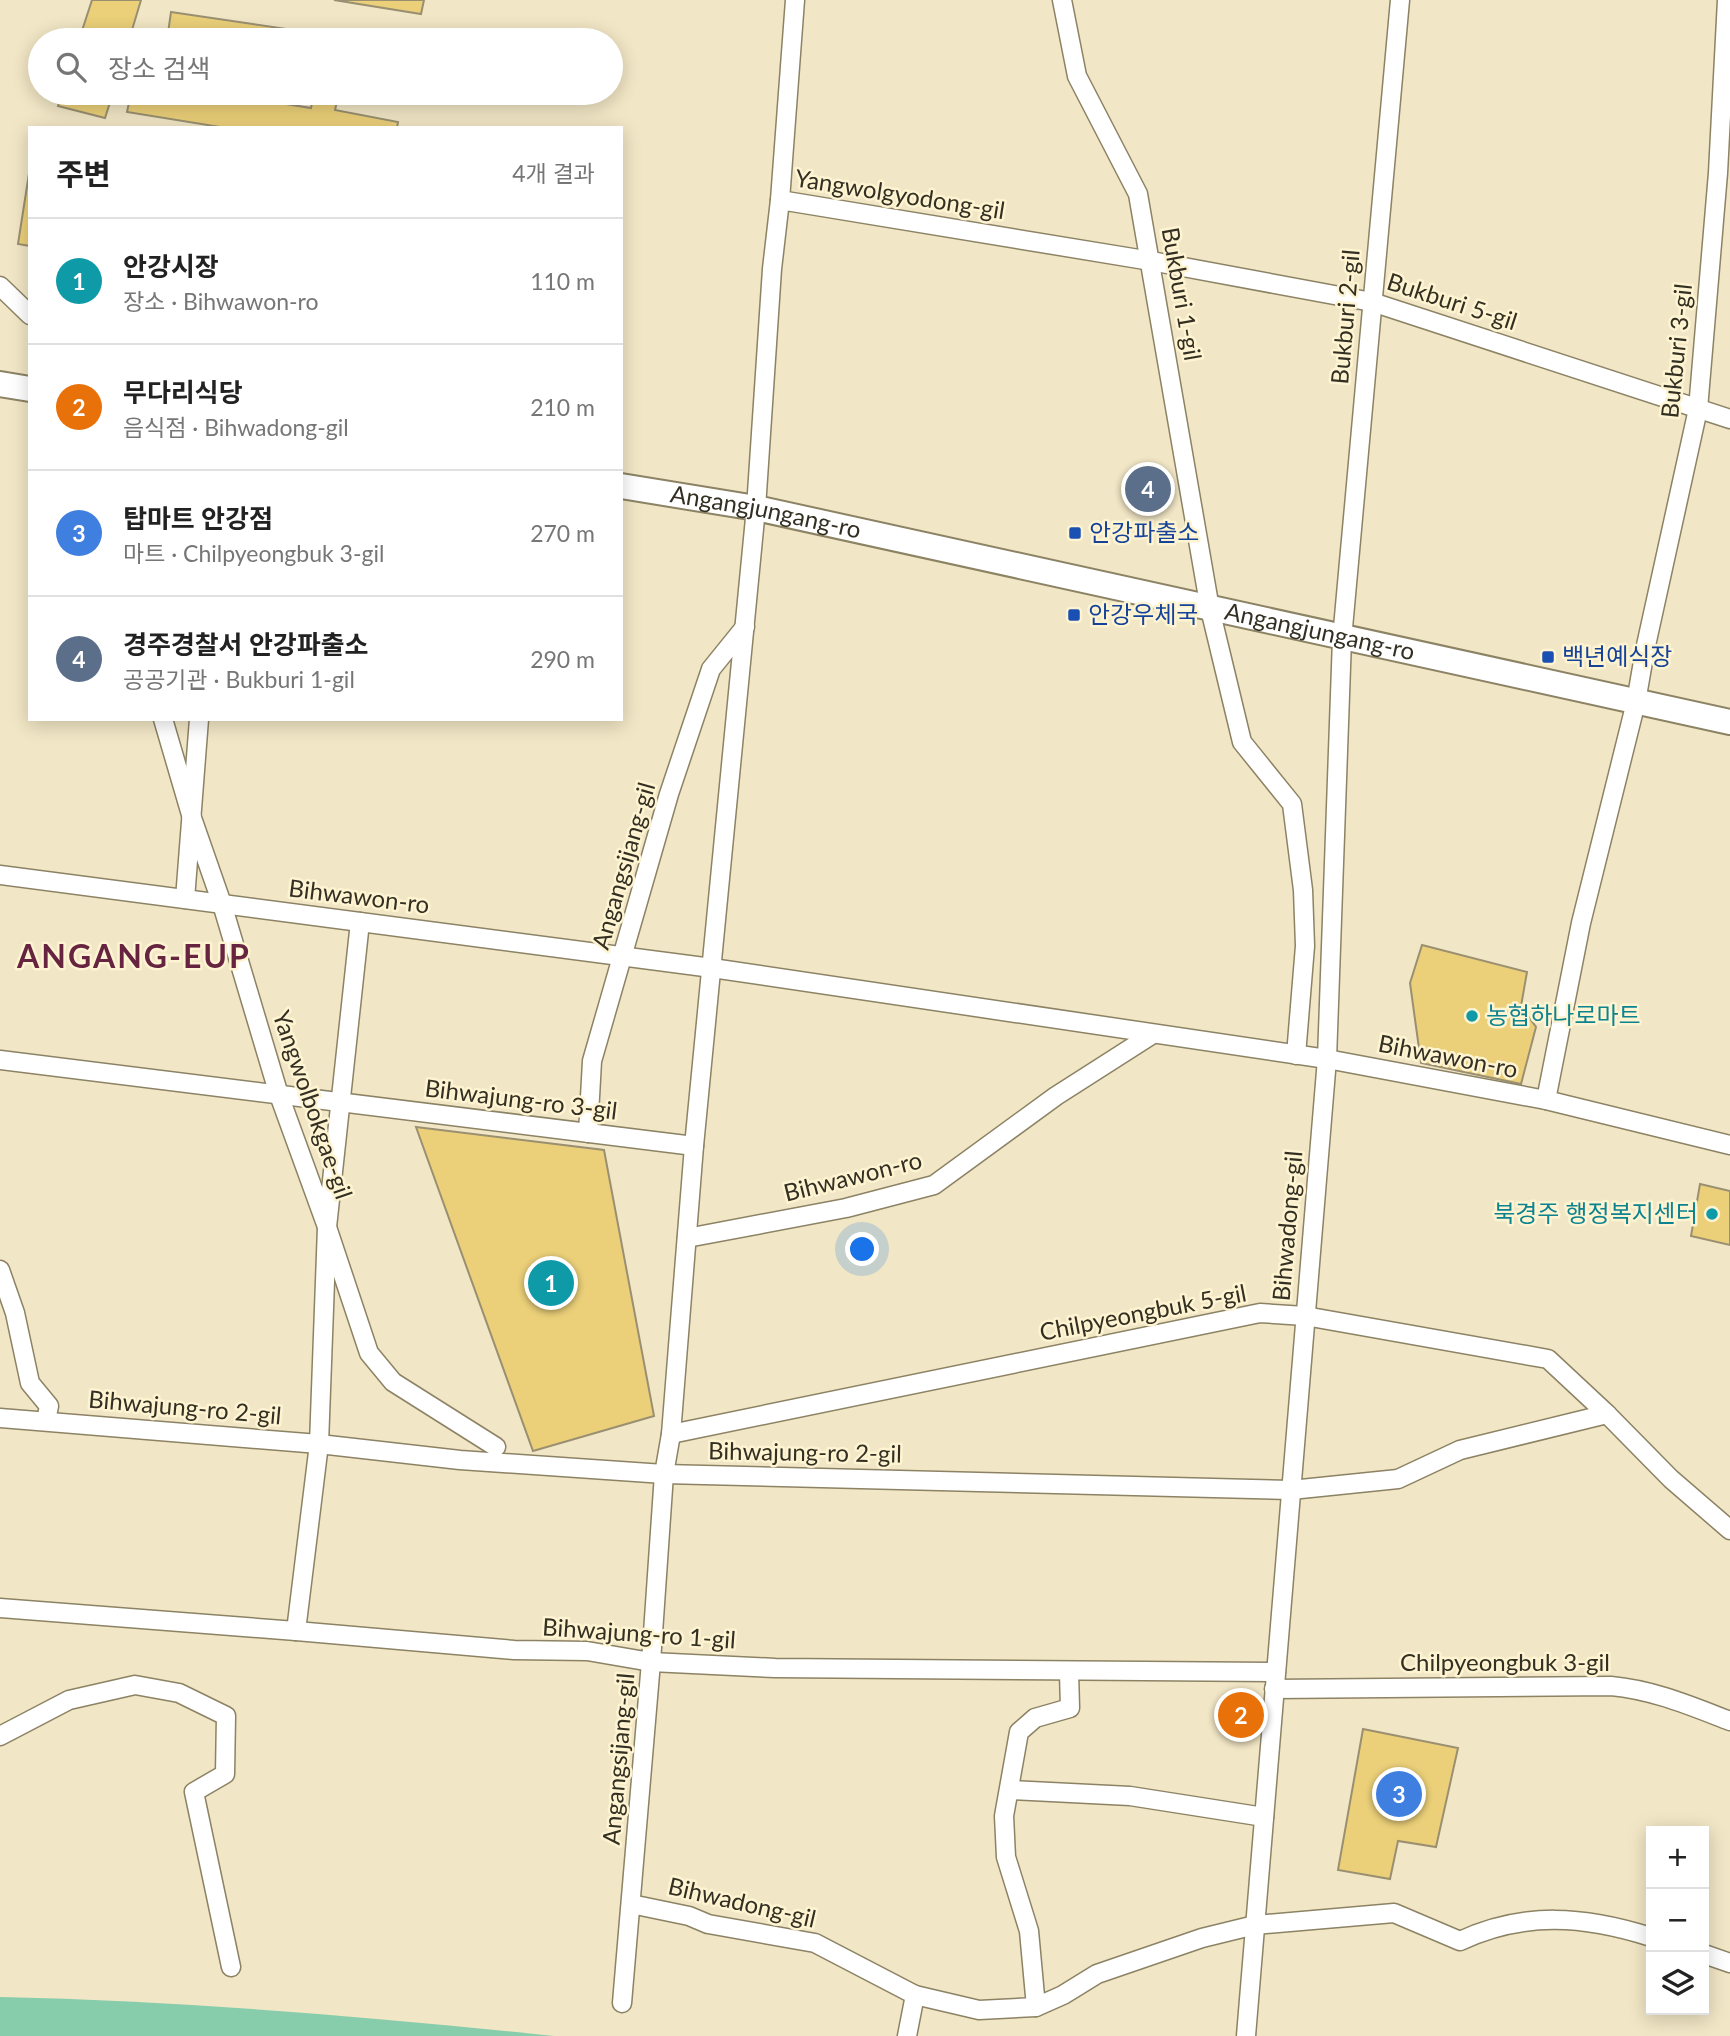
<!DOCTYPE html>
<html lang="ko">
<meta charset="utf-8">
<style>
:root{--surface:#fff;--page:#f2f2f2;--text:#222;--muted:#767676;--line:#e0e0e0;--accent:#0f766e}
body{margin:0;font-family:Lato,"Noto Sans KR",sans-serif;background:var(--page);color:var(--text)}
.controls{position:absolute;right:21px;bottom:21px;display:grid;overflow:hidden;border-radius:0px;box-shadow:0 4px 18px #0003}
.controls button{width:63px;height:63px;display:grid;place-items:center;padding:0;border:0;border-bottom:2px solid var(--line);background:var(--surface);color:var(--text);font:35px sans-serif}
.you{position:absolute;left:863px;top:1250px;width:24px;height:24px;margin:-18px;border:5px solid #fff;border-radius:50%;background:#1a73e8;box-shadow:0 0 0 10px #1a73e833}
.badge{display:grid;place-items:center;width:46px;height:46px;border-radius:50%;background:var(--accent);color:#fff;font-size:23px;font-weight:700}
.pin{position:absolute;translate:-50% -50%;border:4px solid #fff;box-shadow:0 2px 7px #0006}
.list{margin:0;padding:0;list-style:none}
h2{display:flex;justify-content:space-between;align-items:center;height:91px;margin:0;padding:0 28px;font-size:30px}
h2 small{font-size:23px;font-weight:400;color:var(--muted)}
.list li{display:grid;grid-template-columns:46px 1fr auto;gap:21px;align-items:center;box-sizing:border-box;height:126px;padding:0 28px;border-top:2px solid var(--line)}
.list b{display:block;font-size:26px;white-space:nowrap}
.list p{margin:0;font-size:23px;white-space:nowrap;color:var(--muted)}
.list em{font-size:23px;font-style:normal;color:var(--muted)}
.icon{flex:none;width:38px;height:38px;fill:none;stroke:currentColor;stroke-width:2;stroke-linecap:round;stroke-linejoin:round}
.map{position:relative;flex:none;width:1730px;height:2036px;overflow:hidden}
.search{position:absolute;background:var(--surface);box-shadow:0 4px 18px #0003;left:28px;top:28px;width:595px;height:77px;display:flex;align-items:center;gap:18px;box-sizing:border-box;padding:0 24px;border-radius:38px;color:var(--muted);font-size:26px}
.panel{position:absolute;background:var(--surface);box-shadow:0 4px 18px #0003;left:28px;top:126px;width:595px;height:595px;border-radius:0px}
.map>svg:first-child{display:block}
.green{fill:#87ccab}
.building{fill:#ebd079;stroke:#9a9071;stroke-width:2}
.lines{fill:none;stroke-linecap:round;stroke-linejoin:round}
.street-casing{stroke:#8c8264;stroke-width:21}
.secondary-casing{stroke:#8c8264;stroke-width:28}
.street{stroke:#fff;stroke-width:18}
.secondary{stroke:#fff;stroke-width:24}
.transit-dot{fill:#1a4fb4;stroke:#fef4d2;stroke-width:2.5}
.culture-dot{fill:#0f9aa8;stroke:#fef4d2;stroke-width:2.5}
.labels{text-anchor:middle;stroke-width:5;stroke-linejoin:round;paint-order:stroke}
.street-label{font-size:24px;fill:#332f22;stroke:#fef4d2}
.transit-label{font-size:24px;fill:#164399;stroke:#fef4d2;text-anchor:start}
.culture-label{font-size:24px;fill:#0d838f;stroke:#fef4d2;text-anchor:start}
.district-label{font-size:32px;font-weight:bold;letter-spacing:2px;fill:#662440;stroke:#fef4d2}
</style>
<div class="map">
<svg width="1730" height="2036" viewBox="0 0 1730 2036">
<rect width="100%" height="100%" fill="#f1e6c5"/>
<path class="green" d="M0 1997C185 2001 370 2017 554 2036H0Z"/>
<g class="building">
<polygon points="92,0 141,0 129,40 79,40"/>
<polygon points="334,0 424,0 421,14"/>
<polygon points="171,12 361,40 167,40"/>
<polygon points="62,93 113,93 105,118 58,106"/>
<polygon points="131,93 209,93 233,96 234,93 262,93 261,100 311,108 314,93 339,93 335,110 398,122 397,128 226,128 127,112"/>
<polygon points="30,167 30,246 18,244"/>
<polygon points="1422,945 1527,972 1521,1006 1536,1027 1521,1084 1421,1063 1410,983"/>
<polygon points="416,1127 604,1150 654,1416 533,1451"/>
<polygon points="1700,1184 1730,1191 1730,1245 1691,1236"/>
<polygon points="1363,1729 1458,1748 1436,1847 1398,1841 1390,1879 1338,1870"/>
</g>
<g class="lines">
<g class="street-casing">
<g id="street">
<polyline points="1062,0 1077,76 1138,194 1210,609 1242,742 1292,804 1303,890 1305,946 1296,1055"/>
<polyline points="780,200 795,0"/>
<polyline points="0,286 30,315"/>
<polyline points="163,719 192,818 222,904 279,1095 327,1227 369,1353 393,1382 496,1447"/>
<polyline points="0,875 712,968 1327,1059 1546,1100 1730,1145"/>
<polyline points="185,899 199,719"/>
<polyline points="0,1060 694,1146"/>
<polyline points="1546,1100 1581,923 1636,702 1645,650 1698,409 1718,173 1727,0"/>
<polyline points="588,1133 592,1061 669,794 711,669 745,627"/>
<polyline points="687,1238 846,1208 934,1185 1056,1096 1153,1034"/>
<polyline points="0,1270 15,1313 30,1383 49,1406 46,1421"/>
<polyline points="0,1418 319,1444 460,1460 664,1474 1291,1490 1398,1479 1460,1450 1607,1414"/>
<polyline points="671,1434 1260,1313 1305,1316 1548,1359 1607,1414 1671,1479 1730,1530"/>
<polyline points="0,1608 296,1631 514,1650 587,1651 651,1662 775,1668 1276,1672"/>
<polyline points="296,1631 319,1444 327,1227 360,922"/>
<path d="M1274 1689 1611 1686C1654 1690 1691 1706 1730 1721"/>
<polyline points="0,1736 69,1700 135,1685 179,1693 226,1716 225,1774 194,1792 231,1967"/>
<polyline points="1010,1790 1130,1796 1264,1817"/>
<polyline points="631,1904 689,1916 708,1924 815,1943 915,1995 907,2036"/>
<polyline points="1704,1954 1730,1963"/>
<polyline points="915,1995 979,2010 1036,2007 1029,1931 1006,1857 1004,1816 1019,1732 1035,1718 1070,1708 1069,1672"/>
<polyline points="622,2003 651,1662 664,1474 671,1434 694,1146 756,508 772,269 780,200 1151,261 1372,302 1730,419"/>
<path d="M1036 2007 1063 1995 1097 1974 1202 1938 1255 1925 1394 1913 1460 1941C1524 1911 1585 1916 1651 1937"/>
<polyline points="1246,2036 1327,1059 1342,639 1400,0"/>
</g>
</g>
<g class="secondary-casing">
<g id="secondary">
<polyline points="0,384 30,389"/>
<path id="s1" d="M621 486 756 508 1730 722"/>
</g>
</g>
<use href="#street" class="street"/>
<use href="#secondary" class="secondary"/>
</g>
<g class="transit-dot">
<rect x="1068" y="526" width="14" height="14" rx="3.5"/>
<rect x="1067" y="608" width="14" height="14" rx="3.5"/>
<rect x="1541" y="650" width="14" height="14" rx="3.5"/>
</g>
<g class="culture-dot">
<circle cx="1472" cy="1016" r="7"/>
<circle cx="1712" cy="1214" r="7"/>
</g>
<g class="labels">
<g class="street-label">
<text transform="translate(900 195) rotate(9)" y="8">Yangwolgyodong-gil</text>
<text transform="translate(1181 294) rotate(80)" y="8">Bukburi 1-gil</text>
<text transform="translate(1452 302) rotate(18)" y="8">Bukburi 5-gil</text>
<text transform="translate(1346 317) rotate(-85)" y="8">Bukburi 2-gil</text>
<text transform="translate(1677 351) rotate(-84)" y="8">Bukburi 3-gil</text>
<text dy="8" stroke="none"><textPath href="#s1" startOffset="147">Angangjungang-ro</textPath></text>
<text dy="8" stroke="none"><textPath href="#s1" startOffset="714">Angangjungang-ro</textPath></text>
<text transform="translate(624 866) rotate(-74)" y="8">Angangsijang-gil</text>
<text transform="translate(359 897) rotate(7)" y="8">Bihwawon-ro</text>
<text transform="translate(1448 1057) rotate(11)" y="8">Bihwawon-ro</text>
<text transform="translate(521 1100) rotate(7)" y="8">Bihwajung-ro 3-gil</text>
<text transform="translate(312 1105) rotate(71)" y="8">Yangwolbokgae-gil</text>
<text transform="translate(853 1177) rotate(-14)" y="8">Bihwawon-ro</text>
<text transform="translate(1288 1226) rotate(-85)" y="8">Bihwadong-gil</text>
<text transform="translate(1143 1313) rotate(-11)" y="8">Chilpyeongbuk 5-gil</text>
<text transform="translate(185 1408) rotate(5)" y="8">Bihwajung-ro 2-gil</text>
<text transform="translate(805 1453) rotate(1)" y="8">Bihwajung-ro 2-gil</text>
<text transform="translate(639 1634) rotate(4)" y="8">Bihwajung-ro 1-gil</text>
<text x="1505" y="1671">Chilpyeongbuk 3-gil</text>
<text transform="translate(619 1759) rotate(-85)" y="8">Angangsijang-gil</text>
<text transform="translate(742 1903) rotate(13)" y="8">Bihwadong-gil</text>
</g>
<g class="transit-label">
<text x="1089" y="541">안강파출소</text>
<text x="1088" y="623">안강우체국</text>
<text x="1562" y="665">백년예식장</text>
</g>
<g class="culture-label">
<text x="1486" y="1024">농협하나로마트</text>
<text x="1698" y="1222" text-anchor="end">북경주 행정복지센터</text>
</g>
<g class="district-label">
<text x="134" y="968">ANGANG-EUP</text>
</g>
</g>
</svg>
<div class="controls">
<button>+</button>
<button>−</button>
<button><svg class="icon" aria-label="layers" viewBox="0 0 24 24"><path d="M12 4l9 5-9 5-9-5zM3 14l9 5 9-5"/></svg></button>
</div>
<div class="you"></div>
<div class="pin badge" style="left:551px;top:1283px;background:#0f9aa8">1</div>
<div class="pin badge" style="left:1241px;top:1715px;background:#e8710a">2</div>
<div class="pin badge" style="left:1399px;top:1794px;background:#3f7fe0">3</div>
<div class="pin badge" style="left:1148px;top:489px;background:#5c6f8a">4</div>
<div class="search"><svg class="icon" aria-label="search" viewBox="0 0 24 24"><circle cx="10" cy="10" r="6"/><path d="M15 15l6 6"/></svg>장소 검색</div>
<section class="panel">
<h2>주변<small>4개 결과</small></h2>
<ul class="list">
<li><span class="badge" style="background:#0f9aa8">1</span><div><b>안강시장</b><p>장소 · Bihwawon-ro</p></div><em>110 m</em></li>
<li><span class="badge" style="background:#e8710a">2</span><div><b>무다리식당</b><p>음식점 · Bihwadong-gil</p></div><em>210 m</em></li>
<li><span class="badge" style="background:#3f7fe0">3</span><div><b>탑마트 안강점</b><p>마트 · Chilpyeongbuk 3-gil</p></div><em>270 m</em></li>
<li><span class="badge" style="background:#5c6f8a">4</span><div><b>경주경찰서 안강파출소</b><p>공공기관 · Bukburi 1-gil</p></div><em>290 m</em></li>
</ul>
</section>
</div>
